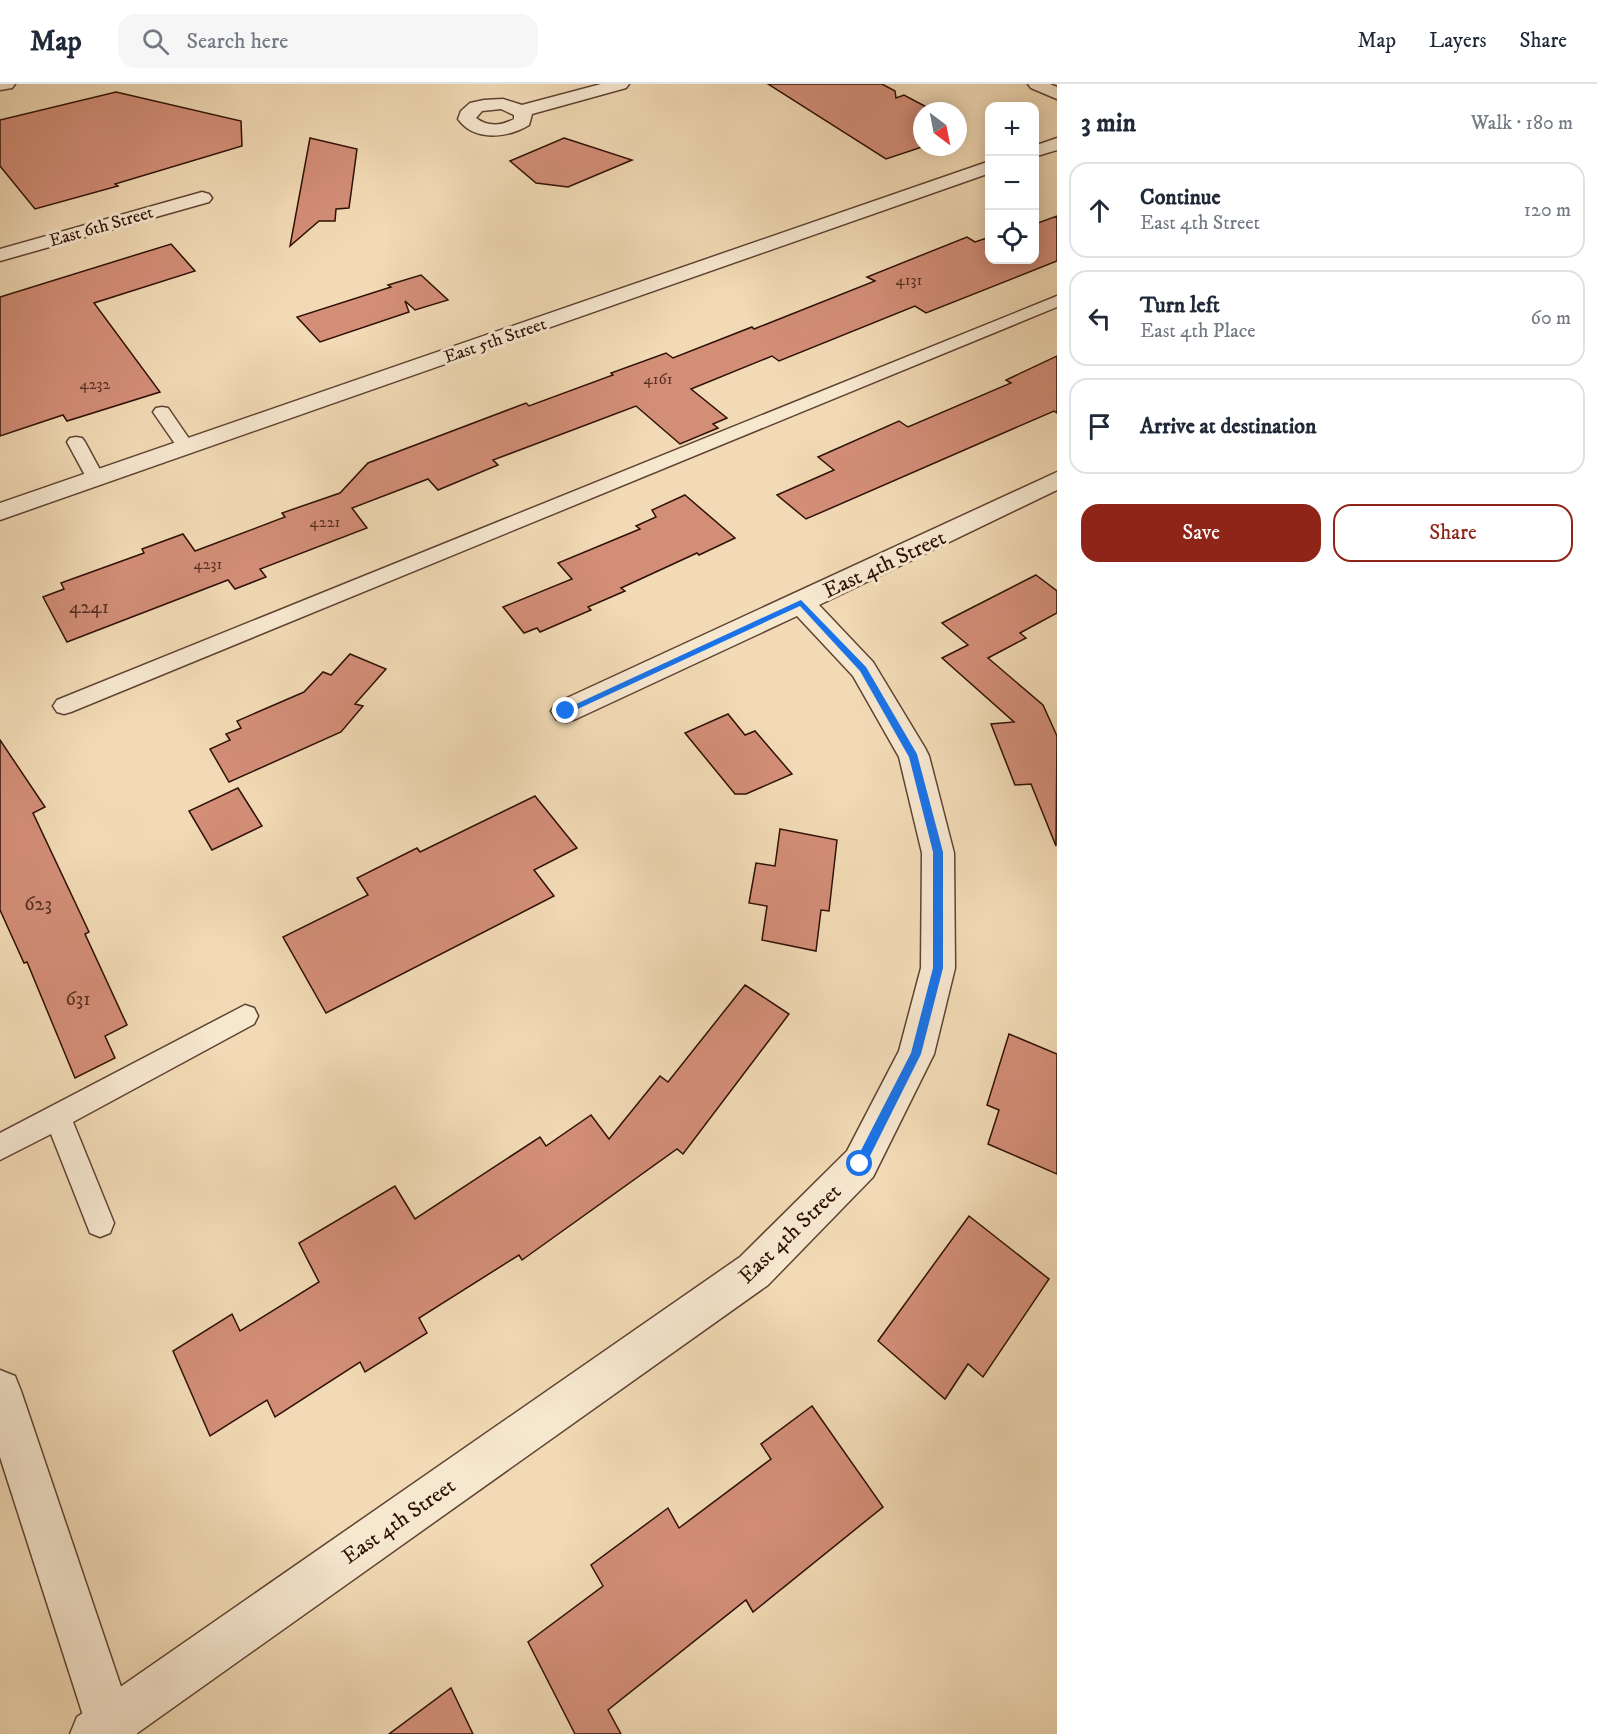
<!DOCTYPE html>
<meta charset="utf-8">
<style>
:root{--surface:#fff;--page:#f6f6f7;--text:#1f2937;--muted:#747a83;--line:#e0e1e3;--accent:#8f2418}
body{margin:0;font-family:"IM FELL DW Pica",serif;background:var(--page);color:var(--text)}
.controls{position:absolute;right:18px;top:18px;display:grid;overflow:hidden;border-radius:12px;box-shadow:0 3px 15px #0003}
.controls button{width:54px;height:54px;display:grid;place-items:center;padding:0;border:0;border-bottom:2px solid var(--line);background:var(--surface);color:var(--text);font:30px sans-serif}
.compass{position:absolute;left:913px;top:18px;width:54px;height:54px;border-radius:50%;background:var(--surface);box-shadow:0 3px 15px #0003;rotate:148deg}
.stop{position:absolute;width:18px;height:18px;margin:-14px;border:4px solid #1a73e8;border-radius:50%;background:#fff}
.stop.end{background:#1a73e8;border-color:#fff;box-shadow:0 2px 6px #0008}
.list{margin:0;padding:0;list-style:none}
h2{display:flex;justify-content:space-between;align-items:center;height:78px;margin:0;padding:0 24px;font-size:26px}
h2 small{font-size:20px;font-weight:400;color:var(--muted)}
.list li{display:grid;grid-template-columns:39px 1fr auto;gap:18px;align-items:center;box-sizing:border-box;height:96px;margin:0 12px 12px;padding:0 12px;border:2px solid var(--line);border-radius:18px}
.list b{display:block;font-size:22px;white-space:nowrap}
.list p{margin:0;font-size:20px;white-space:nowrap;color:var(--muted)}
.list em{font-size:20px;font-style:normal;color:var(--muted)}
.actions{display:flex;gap:12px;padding:18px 24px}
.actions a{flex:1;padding:14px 0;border:2px solid var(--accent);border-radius:18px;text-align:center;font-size:21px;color:var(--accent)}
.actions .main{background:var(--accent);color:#fff}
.icon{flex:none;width:33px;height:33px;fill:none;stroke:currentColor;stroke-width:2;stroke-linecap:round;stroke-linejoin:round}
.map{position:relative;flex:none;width:1057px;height:1650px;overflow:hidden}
header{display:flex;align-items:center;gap:36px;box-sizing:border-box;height:84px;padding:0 30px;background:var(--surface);border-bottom:2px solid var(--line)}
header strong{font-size:28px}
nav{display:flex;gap:33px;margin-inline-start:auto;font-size:21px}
.search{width:420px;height:54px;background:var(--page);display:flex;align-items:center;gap:15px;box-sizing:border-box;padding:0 21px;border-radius:18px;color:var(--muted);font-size:22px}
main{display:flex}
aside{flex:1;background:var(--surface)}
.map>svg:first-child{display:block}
.building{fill:#d38e78;stroke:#2f1005;stroke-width:1.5}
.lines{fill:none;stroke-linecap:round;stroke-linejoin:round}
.service-casing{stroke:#604231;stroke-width:3}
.minor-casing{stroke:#604231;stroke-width:3}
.tertiary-casing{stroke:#604231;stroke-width:3}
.service{fill:#f6e7cf;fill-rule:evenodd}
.minor{fill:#f6e7cf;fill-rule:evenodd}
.tertiary{fill:#f6e7cf;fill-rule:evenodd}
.route{fill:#1a73e8}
.labels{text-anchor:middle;stroke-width:6;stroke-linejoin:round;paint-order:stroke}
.far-number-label{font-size:16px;fill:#583022}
.far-street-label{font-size:18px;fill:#2f1005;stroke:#f6e7cf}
.number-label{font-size:20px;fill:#583022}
.street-label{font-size:22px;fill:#2f1005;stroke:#f6e7cf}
</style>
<header>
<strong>Map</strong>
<div class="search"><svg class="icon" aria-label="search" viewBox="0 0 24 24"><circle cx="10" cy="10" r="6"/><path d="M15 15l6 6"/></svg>Search here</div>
<nav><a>Map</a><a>Layers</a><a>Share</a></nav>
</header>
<main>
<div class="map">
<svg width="1057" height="1650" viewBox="0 0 1057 1650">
<rect width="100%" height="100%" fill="#f1dab5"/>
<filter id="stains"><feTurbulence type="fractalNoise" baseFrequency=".00333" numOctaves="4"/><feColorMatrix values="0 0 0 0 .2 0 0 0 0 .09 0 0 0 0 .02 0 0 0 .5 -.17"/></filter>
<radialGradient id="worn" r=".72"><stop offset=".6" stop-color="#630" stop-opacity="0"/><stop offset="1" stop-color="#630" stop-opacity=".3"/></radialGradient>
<g class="building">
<polygon points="768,0 882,0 895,7 896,14 904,11 934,27 922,27 922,63 886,75"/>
<polygon points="116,8 241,37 242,62 115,100 118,102 35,125 0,82 0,36"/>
<polygon points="310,54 357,65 349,124 336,125 335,137 319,137 290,162"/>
<polygon points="564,54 632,76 568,103 536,99 510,77"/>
<polygon points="1057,132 1057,177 926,229 915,222 779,277 772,272 691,305 727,334 713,340 718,344 680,360 636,322 493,376 498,381 438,406 428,395 352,424 367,444 260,485 266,493 235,505 228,496 67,558 43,513 64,505 61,499 144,469 142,465 183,450 195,467 285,433 282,429 340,409 368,379 526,319 529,322 613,291 611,289 666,269 673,274 752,243 754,245 875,197 867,193 967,153 975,158 990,153 990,176 1035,176 1035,140"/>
<polygon points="171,160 195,187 94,219 160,308 67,337 63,331 0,352 0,213"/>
<polygon points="421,191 448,216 415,226 405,217 409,228 320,258 297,233 391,203 388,201"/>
<polygon points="1057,272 1057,329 1054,327 806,435 777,411 834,386 818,373 899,337 908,343 1011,299 1006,296"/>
<polygon points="685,411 735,454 699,471 697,469 621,504 625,507 588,523 591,526 540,548 537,544 524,549 503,523 572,495 558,479 640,445 636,442 656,433 652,426"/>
<polygon points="1036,491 1057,507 1057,529 1020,549 1026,554 988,574 1043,621 1057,652 1056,762 1031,700 1015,701 991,640 1014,638 942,574 968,561 942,539"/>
<polygon points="350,570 386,585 355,620 363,622 341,648 229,698 210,665 230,656 226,650 241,644 237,637 304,608 323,588 331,591"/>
<polygon points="728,630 745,651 755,647 792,690 746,710 735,710 685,649"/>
<polygon points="0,656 45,723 33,729 89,848 85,850 127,941 105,952 115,974 75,994 27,878 24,879 0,826"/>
<polygon points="238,704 262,742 212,766 189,727"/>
<polygon points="535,712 577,764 534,786 554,812 326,929 283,853 368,811 357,794 417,764 420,768"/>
<polygon points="780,745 837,756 829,827 821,826 816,867 762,856 767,822 749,819 756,779 775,782"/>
<polygon points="745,901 789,930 683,1070 677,1065 522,1176 519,1171 419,1234 427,1249 365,1288 360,1278 275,1333 267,1316 210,1352 173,1267 232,1230 240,1247 319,1198 299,1159 395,1102 415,1135 540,1053 546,1062 591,1031 609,1055 660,992 668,998"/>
<polygon points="1009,950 1057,970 1057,1090 988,1060 999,1026 987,1021"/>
<polygon points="969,1132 1049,1195 983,1293 968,1280 945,1315 878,1257"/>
<polygon points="812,1322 883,1423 753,1528 746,1516 608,1626 621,1650 575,1650 528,1558 603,1502 591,1481 668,1424 679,1444 771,1375 761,1360"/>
<polygon points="451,1604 473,1650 389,1650"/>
</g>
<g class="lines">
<g class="service-casing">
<g id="service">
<polygon points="1057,212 1057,223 71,628 64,630 57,628 53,622 57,616"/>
<polygon points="162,323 168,324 192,359 195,363 192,367 180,367 153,328 156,324"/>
<polygon points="76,353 82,354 85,358 105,395 102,399 90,399 87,395 67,358 70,354"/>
<polygon points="245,921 254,924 258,932 254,940 73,1038 114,1139 110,1149 100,1153 90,1149 51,1050 0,1076 0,1049"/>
</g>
</g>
<g class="minor-casing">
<g id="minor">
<polygon points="0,0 15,0 12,4 0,6"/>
<path d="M601 0H629L626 4 532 30 529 41C508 54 474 58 458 35L461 27 470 19 484 16 503 15 522 21ZM501 25 514 31V35C501 42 488 43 476 34L482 27Z"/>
<polygon points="1028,0 1050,0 1057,3 1057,15 1031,4"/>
<polygon points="202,108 209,110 212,114 209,118 0,177 0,165"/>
<polygon points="1057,388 1057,406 819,521 873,578 925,664 929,672 954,769 955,884 934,970 873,1093 768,1201 136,1650 70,1650 77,1633 740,1173 847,1067 899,967 921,884 922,769 899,673 853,592 797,532 576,635 566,638 556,635 551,627 556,619"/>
</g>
</g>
<g class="tertiary-casing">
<g id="tertiary">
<polygon points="1057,54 1057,66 1034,73 1034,62"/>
<polygon points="990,77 990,89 0,436 0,419"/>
<polygon points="0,1286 15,1292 21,1307 137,1650 89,1650 0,1373"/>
</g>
</g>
<use href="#service" class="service"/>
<use href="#minor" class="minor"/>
<use href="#tertiary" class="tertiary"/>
</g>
<polygon class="route" points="801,516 866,583 917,670 943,768 943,884 921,970 864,1084 860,1085 855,1080 856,1076 911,969 933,884 933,768 909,673 860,587 800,522 569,629 566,630 561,627"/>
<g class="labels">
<g class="far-number-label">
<text x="909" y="201">4131</text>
<text x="658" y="300">4161</text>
<text x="95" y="305">4232</text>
<text x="325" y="443">4221</text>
<text x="208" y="485">4231</text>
</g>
<g class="far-street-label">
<text transform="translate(101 142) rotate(-16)" y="6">East 6th Street</text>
<text transform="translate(495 256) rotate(-19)" y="6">East 5th Street</text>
</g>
<g class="number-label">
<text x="89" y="529">4241</text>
<text x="38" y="826">623</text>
<text x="78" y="921">631</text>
</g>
<g class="street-label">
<text transform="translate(884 479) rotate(-25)" y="8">East 4th Street</text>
<text transform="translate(789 1149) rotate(-44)" y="8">East 4th Street</text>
<text transform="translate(398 1436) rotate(-35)" y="8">East 4th Street</text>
</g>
</g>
<rect width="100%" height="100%" filter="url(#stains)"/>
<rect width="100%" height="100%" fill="url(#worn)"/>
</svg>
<div class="controls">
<button>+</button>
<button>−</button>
<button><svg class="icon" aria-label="locate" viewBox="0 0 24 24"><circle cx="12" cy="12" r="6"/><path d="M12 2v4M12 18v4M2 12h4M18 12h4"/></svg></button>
</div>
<svg class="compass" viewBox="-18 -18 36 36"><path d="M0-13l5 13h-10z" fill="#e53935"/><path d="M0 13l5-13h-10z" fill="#747a83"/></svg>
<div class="stop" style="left:860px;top:1080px"></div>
<div class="stop end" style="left:566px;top:627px"></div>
</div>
<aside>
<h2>3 min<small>Walk · 180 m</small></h2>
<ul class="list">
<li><svg class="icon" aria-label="ahead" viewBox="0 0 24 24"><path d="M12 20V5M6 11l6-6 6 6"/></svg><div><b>Continue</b><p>East 4th Street</p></div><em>120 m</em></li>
<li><svg class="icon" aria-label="left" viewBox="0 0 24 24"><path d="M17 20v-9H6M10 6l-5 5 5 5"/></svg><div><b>Turn left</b><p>East 4th Place</p></div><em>60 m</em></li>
<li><svg class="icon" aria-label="arrive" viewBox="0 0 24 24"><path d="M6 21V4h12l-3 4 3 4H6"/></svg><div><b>Arrive at destination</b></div></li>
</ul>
<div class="actions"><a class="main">Save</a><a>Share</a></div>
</aside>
</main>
